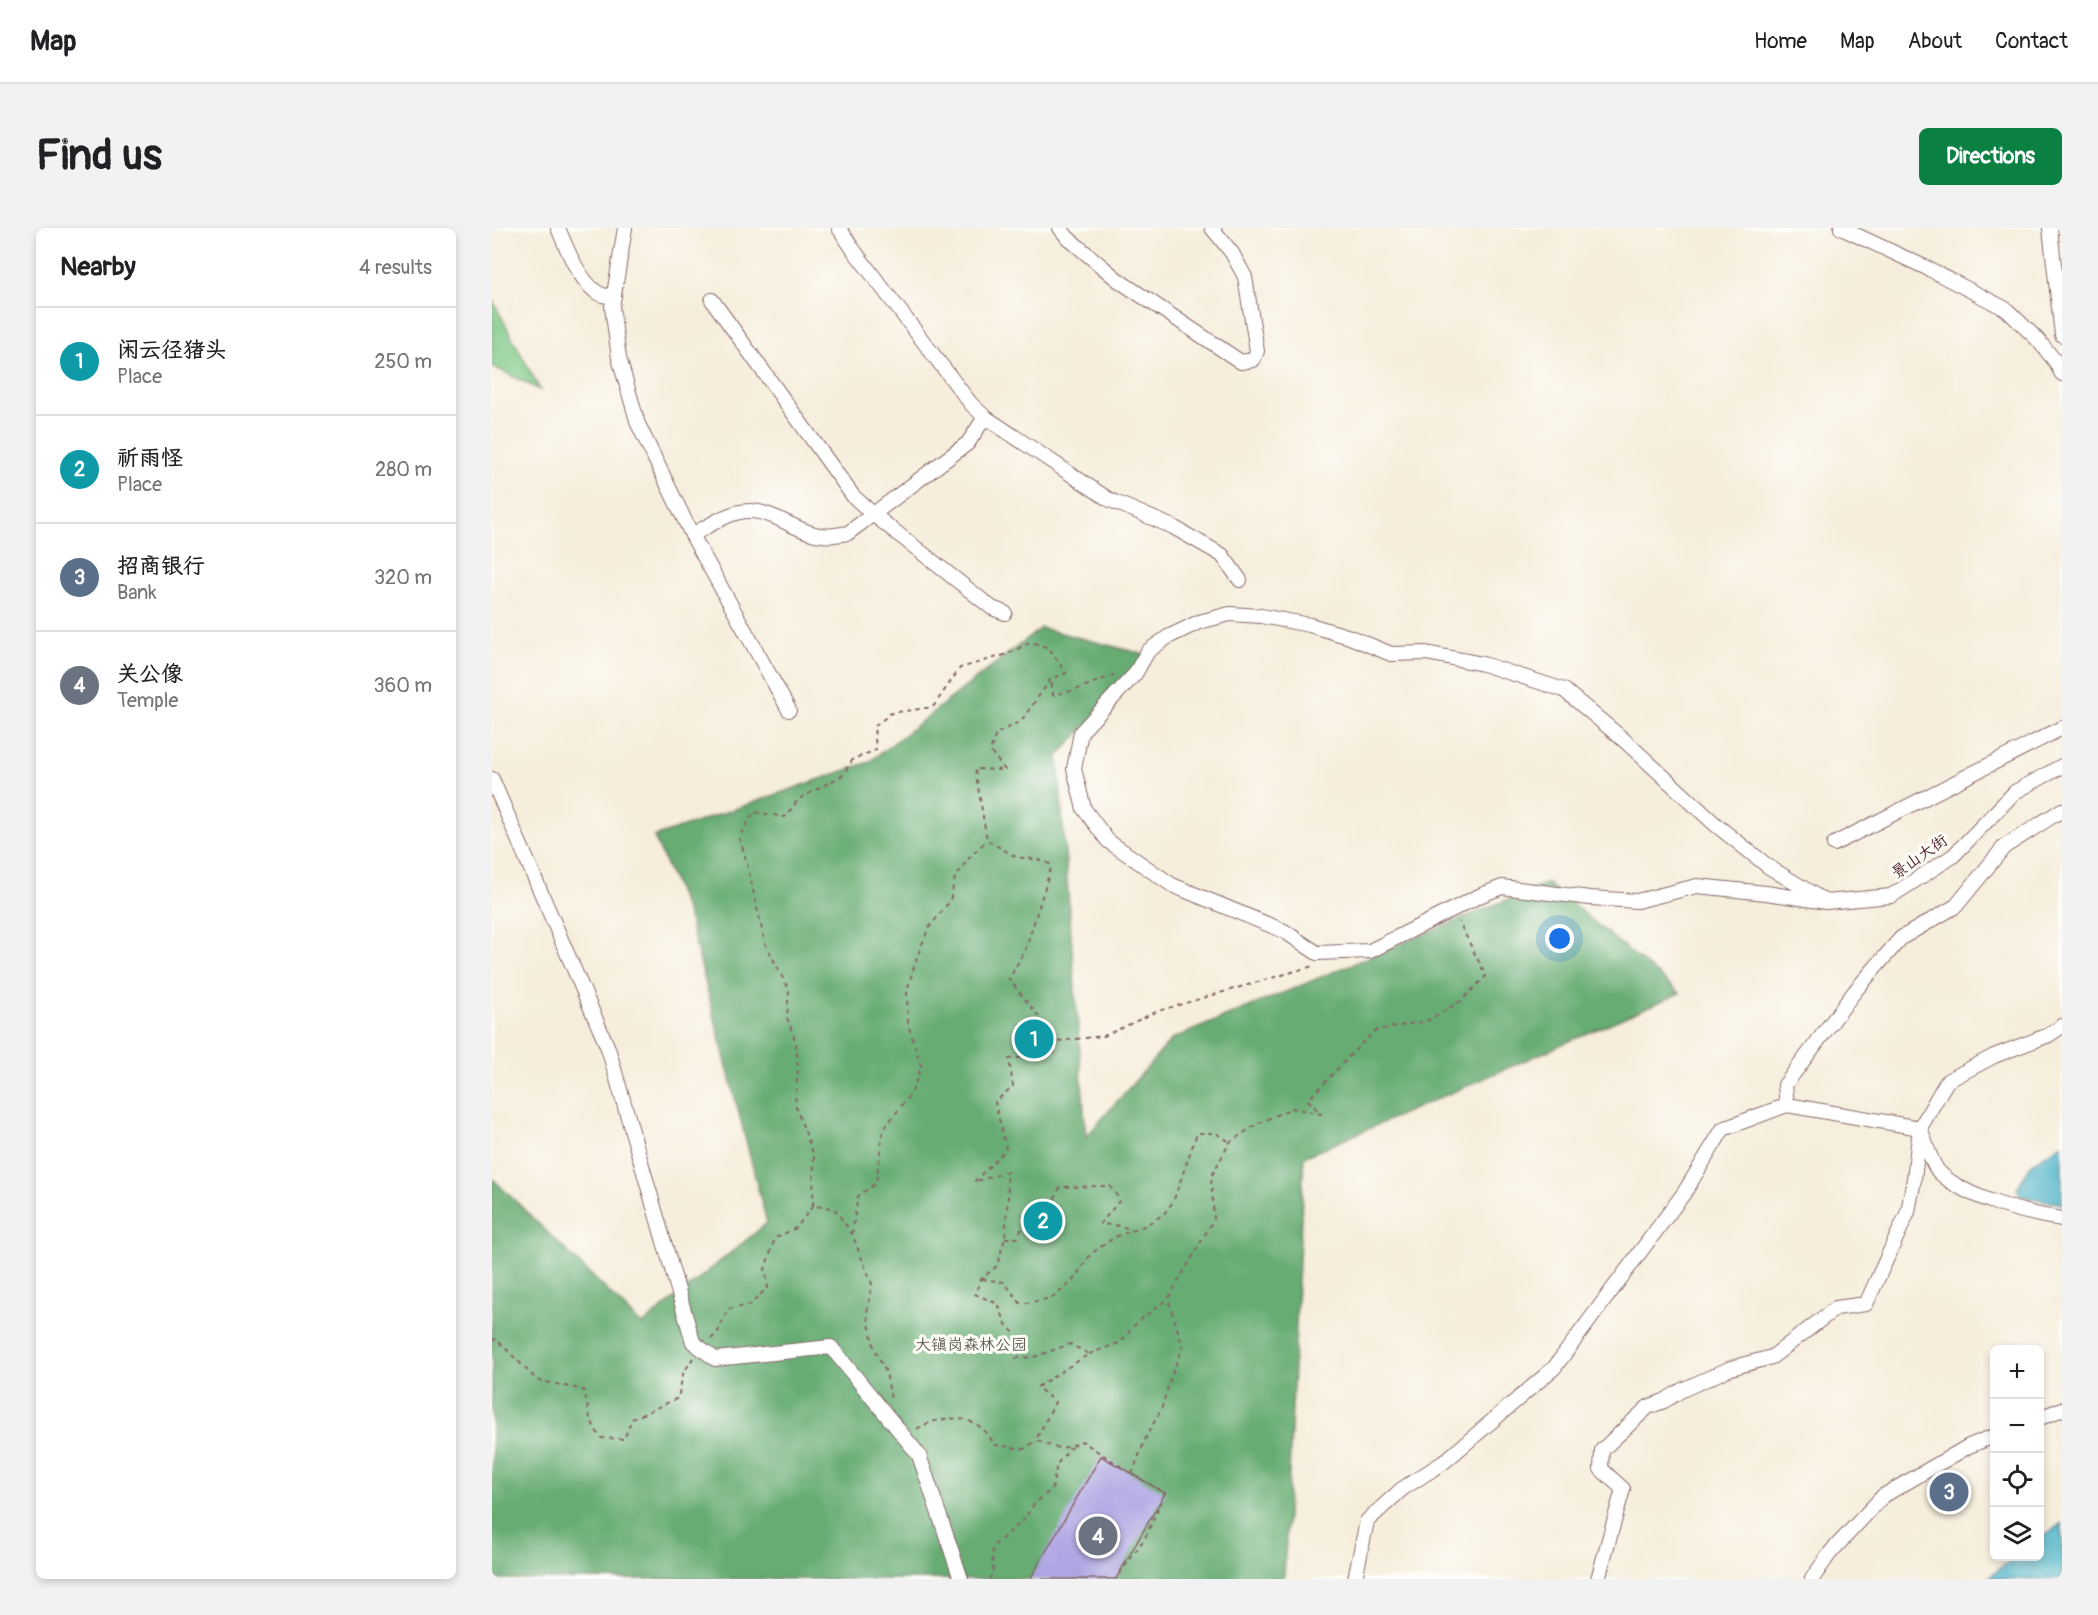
<!DOCTYPE html>
<meta charset="utf-8">
<style>
:root{--surface:#fff;--page:#f2f2f2;--text:#202124;--muted:#757577;--line:#e0e0e0;--accent:#0b8043}
body{margin:0;font-family:Pangolin,"LXGW WenKai TC",sans-serif;background:var(--page);color:var(--text)}
.controls{position:absolute;right:18px;bottom:18px;display:grid;overflow:hidden;border-radius:9px;box-shadow:0 3px 9px #0003}
.controls button{width:54px;height:54px;display:grid;place-items:center;padding:0;border:0;border-bottom:2px solid var(--line);background:var(--surface);color:var(--text);font:30px sans-serif}
.you{position:absolute;left:1068px;top:711px;width:21px;height:21px;margin:-15px;border:4px solid #fff;border-radius:50%;background:#1a73e8;box-shadow:0 0 0 9px #1a73e833}
.badge{display:grid;place-items:center;width:39px;height:39px;border-radius:50%;background:var(--accent);color:#fff;font-size:20px;font-weight:700}
.pin{position:absolute;translate:-50% -50%;border:3px solid #fff;box-shadow:0 2px 6px #0006}
.list{margin:0;padding:0;list-style:none}
h2{display:flex;justify-content:space-between;align-items:center;height:78px;margin:0;padding:0 24px;font-size:26px}
h2 small{font-size:20px;font-weight:400;color:var(--muted)}
.list li{display:grid;grid-template-columns:39px 1fr auto;gap:18px;align-items:center;box-sizing:border-box;height:108px;padding:0 24px;border-top:2px solid var(--line)}
.list b{display:block;font-size:22px;white-space:nowrap}
.list p{margin:0;font-size:20px;white-space:nowrap;color:var(--muted)}
.list em{font-size:20px;font-style:normal;color:var(--muted)}
.icon{flex:none;width:33px;height:33px;fill:none;stroke:currentColor;stroke-width:2;stroke-linecap:round;stroke-linejoin:round}
.map{position:relative;flex:none;width:1570px;height:1351px;overflow:hidden;border-radius:9px}
header{display:flex;align-items:center;gap:36px;box-sizing:border-box;height:84px;padding:0 30px;background:var(--surface);border-bottom:2px solid var(--line)}
header strong{font-size:28px}
nav{display:flex;gap:33px;margin-inline-start:auto;font-size:21px}
.intro{display:flex;align-items:center;justify-content:space-between;box-sizing:border-box;height:144px;padding:0 36px}
h1{margin:0;font-size:42px}
.button{padding:15px 27px;border-radius:9px;background:var(--accent);color:#fff;font-size:21px;font-weight:700}
main{display:flex;gap:36px;padding:0 36px}
aside{flex:1;background:var(--surface);border-radius:9px;box-shadow:0 3px 9px #0003}
.map>svg:first-child{display:block}
.green{fill:#7dc886;stroke:#647458;stroke-width:1.5}
.forest{fill:#66ac73;stroke:#58664f;stroke-width:1.5}
.water{fill:#48b1c6;stroke:#496878;stroke-width:1.5}
.building{fill:#aea5e3}
.lines{fill:none;stroke-linecap:round;stroke-linejoin:round}
.minor-casing{stroke:#866768;stroke-width:16}
.path{stroke:#866768;stroke-width:2;stroke-dasharray:4.5 4.5;stroke-linecap:butt}
.minor{stroke:#fff;stroke-width:14}
.labels{text-anchor:middle;stroke-width:6;stroke-linejoin:round;paint-order:stroke}
.street-label{font-size:16px;fill:#4a1f2b;stroke:#fdfcf7}
.park-label{font-size:16px;fill:#5c5a4b;stroke:#fdfcf7}
</style>
<header>
<strong>Map</strong>
<nav><a>Home</a><a>Map</a><a>About</a><a>Contact</a></nav>
</header>
<div class="intro"><h1>Find us</h1><a class="button">Directions</a></div>
<main>
<aside>
<h2>Nearby<small>4 results</small></h2>
<ul class="list">
<li><span class="badge" style="background:#0f9aa8">1</span><div><b>闲云径猪头</b><p>Place</p></div><em>250 m</em></li>
<li><span class="badge" style="background:#0f9aa8">2</span><div><b>祈雨怪</b><p>Place</p></div><em>280 m</em></li>
<li><span class="badge" style="background:#5c6f8a">3</span><div><b>招商银行</b><p>Bank</p></div><em>320 m</em></li>
<li><span class="badge" style="background:#6b7280">4</span><div><b>关公像</b><p>Temple</p></div><em>360 m</em></li>
</ul>
</aside>
<div class="map">
<svg width="1570" height="1351" viewBox="0 0 1570 1351">
<rect width="100%" height="100%" fill="#fdfcf7"/>
<filter id="ink" filterUnits="userSpaceOnUse"><feTurbulence type="fractalNoise" baseFrequency=".0167" numOctaves="2"/><feDisplacementMap in="SourceGraphic" scale="12" xChannelSelector="R" yChannelSelector="G"/><feConvolveMatrix kernelMatrix="1 2 1 2 8 2 1 2 1" color-interpolation-filters="sRGB"/></filter>
<filter id="wash" filterUnits="userSpaceOnUse"><feTurbulence type="fractalNoise" baseFrequency=".008" numOctaves="4" result="noise"/><feDisplacementMap in="SourceGraphic" scale="24" xChannelSelector="R" yChannelSelector="G"/><feGaussianBlur stdDeviation="1.35" result="paint"/><feColorMatrix in="noise" values="0 0 0 0 0 0 0 0 0 0 0 0 0 0 0 0 0 1.4 0 .05"/><feComposite in="paint" operator="in"/></filter>
<g filter="url(#wash)">
<rect width="100%" height="100%" fill="#f6edda"/>
<polygon class="green" points="0,71 48,162 0,138"/>
<polygon class="forest" points="549,400 659,428 566,528 594,909 680,811 1055,655 1188,765 812,929 792,1351 0,1351 0,950 150,1097 275,995 196,687 162,609 377,534"/>
<g class="water">
<polygon points="1570,916 1570,976 1529,968 1525,960 1540,935"/>
<polygon points="1570,1295 1570,1351 1494,1351 1523,1329 1548,1328 1548,1311"/>
</g>
<g id="blocks">
<polygon class="building" points="609,1228 673,1265 624,1351 538,1351"/>
</g>
</g>
<g filter="url(#ink)">
<use href="#blocks" fill-opacity="0" stroke="#866768" stroke-width="1.5"/>
<g class="lines">
<g class="minor-casing">
<g id="minor">
<path d="M66 0C75 21 85 48 103 63 109 68 115 68 122 68"/>
<polyline points="133,0 120,79 127,130 146,196 200,307 297,482"/>
<polyline points="347,0 363,24 479,176 493,189 616,271 681,299 730,327 748,352"/>
<polyline points="568,0 576,10 626,52 749,134 761,132 765,123 753,49 740,25 720,0"/>
<polyline points="1349,0 1437,41 1514,81 1546,112 1563,133 1570,146"/>
<polyline points="1558,0 1570,107"/>
<polyline points="220,72 361,268 382,287 500,380 513,385"/>
<path d="M200 307C217 298 237 283 257 283 281 283 300 301 323 306 335 309 345 307 356 305L476 215 493 189"/>
<polyline points="0,551 116,820 201,1114 223,1131 339,1119 427,1227 469,1351"/>
<polyline points="1342,616 1570,500"/>
<polyline points="1334,674 1277,639 1224,597 1132,512 1072,462 991,436 934,425 899,426 858,409 818,397 769,388 738,386 707,394 676,409 656,423 643,446 589,504 582,541 592,581 616,613 680,657 792,703 825,725 878,723 987,668 1010,659 1098,670 1145,673 1205,658 1274,665 1334,674 1399,668 1461,628 1523,564 1570,538"/>
<polyline points="1295,877 1293,857 1363,763 1409,710 1464,678 1512,619 1570,582"/>
<path d="M1429 902C1433 913 1440 938 1448 945 1474 970 1534 986 1570 991"/>
<polyline points="1548,1190 1570,1181"/>
<polyline points="863,1351 875,1293 910,1261 952,1234 1062,1140 1192,965 1231,901 1295,877 1428,900"/>
<polyline points="1106,1351 1131,1261 1109,1241 1110,1222 1156,1179 1172,1173 1190,1162 1239,1140 1280,1129 1344,1080 1374,1076 1416,984 1422,951 1428,900 1455,853 1502,828 1557,807 1570,798"/>
<polyline points="1320,1351 1338,1325 1391,1268 1477,1218 1502,1208"/>
</g>
</g>
<g class="path">
<path d="M622 447 583 462 561 467 559 451 529 493 504 506 498 523 513 542 483 541 495 612 524 629 548 632 558 636 559 640 534 720 517 751 566 813 562 825 517 831 521 858 503 874 514 921 482 954 515 944 516 969 513 1010 505 1038 489 1051 483 1066 506 1076 514 1096 532 1116 524 1130 542 1129 578 1116 597 1126 545 1159 563 1174 544 1212C563 1221 571 1223 590 1213L640 1246 673 1265 653 1310 624 1351"/>
<polyline points="566,813 612,808 666,783 821,738"/>
<polyline points="321,978 322,928 303,877 306,840 304,814 295,790 297,762 273,715 254,631 247,609 262,584 293,589 307,571 351,547 361,531 384,522 382,499 399,485 441,479 468,440 516,426 539,414 557,420 574,445 559,451"/>
<polyline points="360,1006 366,968 384,955 391,902 420,864 429,838 416,796 415,763 424,732 436,701 458,673 463,650 477,630 495,612"/>
<polyline points="513,1010 525,1010 535,991 555,988 568,959 618,958 628,972 608,996 630,998 640,1003"/>
<polyline points="490,1051 512,1054 529,1076 560,1070 580,1054 599,1026 623,1009 650,999 671,987 681,974 705,905 724,905 738,914"/>
<polyline points="219,1111 225,1106 236,1081 258,1077 276,1059 273,1041 283,1010 304,1000 321,978 342,980 360,1006 380,1056 375,1085 382,1120 394,1144 399,1171"/>
<polyline points="0,1113 4,1111 45,1152 92,1162 98,1190 108,1210 132,1211 140,1191 186,1170 191,1146 201,1130"/>
<polyline points="597,1126 629,1114 646,1093 676,1071"/>
<path d="M425 1201C442 1190 471 1185 488 1199 494 1203 499 1211 503 1217L532 1221 544 1213"/>
<polyline points="640,1246 655,1207 669,1182 681,1143 691,1119 676,1071 722,991 719,949 738,914 765,896 800,880 829,886 816,872 870,815 885,802 935,793 969,773 994,748 967,694"/>
<polyline points="497,1351 501,1346 500,1319 531,1293 542,1276 560,1261 565,1236 579,1219"/>
</g>
<use href="#minor" class="minor"/>
</g>
</g>
<g class="labels">
<g class="street-label">
<text transform="translate(1427 628) rotate(-35)" y="6">景山大街</text>
</g>
<g class="park-label">
<text x="479" y="1122">大镇岗森林公园</text>
</g>
</g>
</svg>
<div class="controls">
<button>+</button>
<button>−</button>
<button><svg class="icon" aria-label="locate" viewBox="0 0 24 24"><circle cx="12" cy="12" r="6"/><path d="M12 2v4M12 18v4M2 12h4M18 12h4"/></svg></button>
<button><svg class="icon" aria-label="layers" viewBox="0 0 24 24"><path d="M12 4l9 5-9 5-9-5zM3 14l9 5 9-5"/></svg></button>
</div>
<div class="you"></div>
<div class="pin badge" style="left:542px;top:811px;background:#0f9aa8">1</div>
<div class="pin badge" style="left:551px;top:993px;background:#0f9aa8">2</div>
<div class="pin badge" style="left:1457px;top:1264px;background:#5c6f8a">3</div>
<div class="pin badge" style="left:606px;top:1308px;background:#6b7280">4</div>
</div>
</main>
